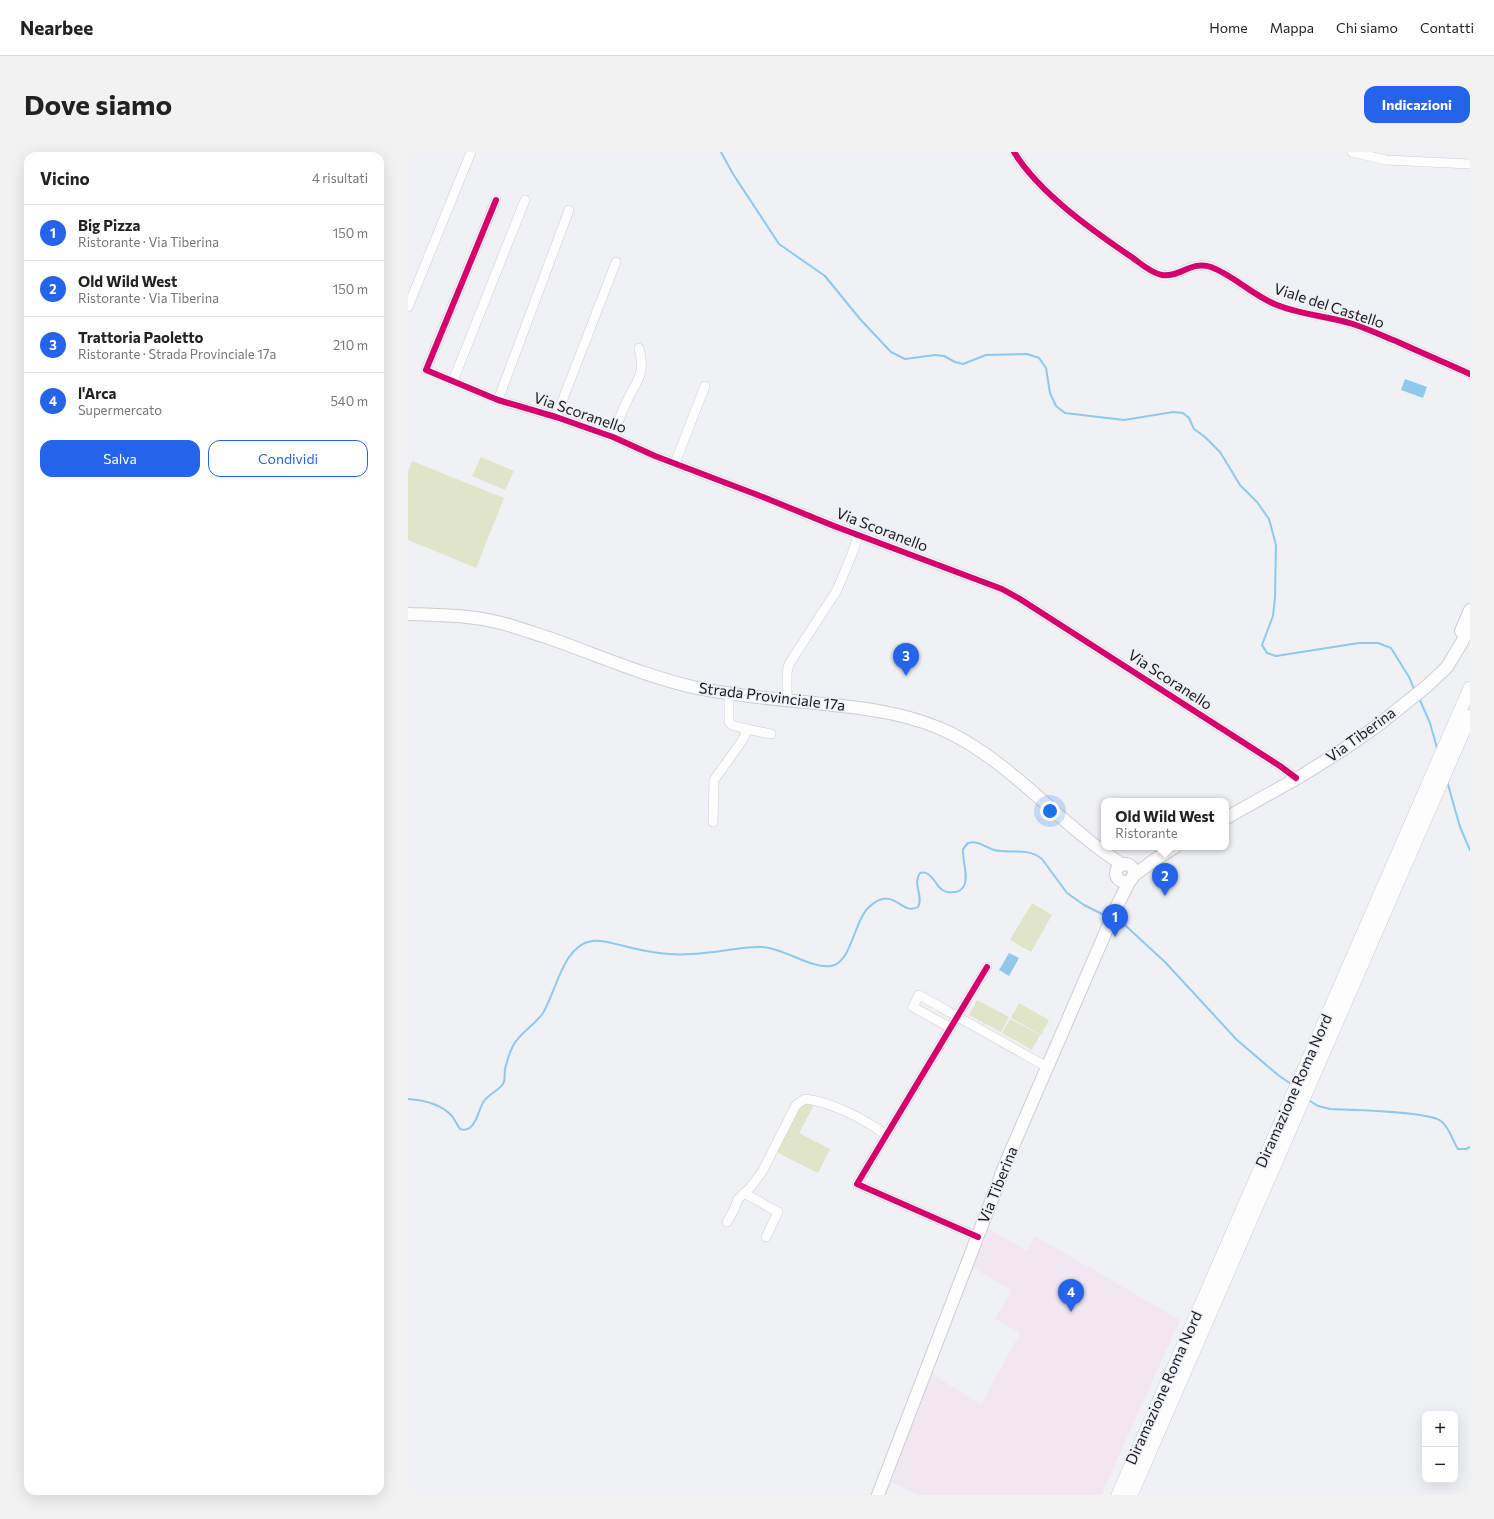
<!DOCTYPE html>
<html lang="it">
<meta charset="utf-8">
<style>
:root{--surface:#fff;--page:#f2f2f2;--text:#222;--muted:#767676;--line:#e0e0e0;--accent:#2563eb}
body{margin:0;font-family:Commissioner,sans-serif;background:var(--page);color:var(--text)}
.controls{position:absolute;right:12px;bottom:12px;display:grid;overflow:hidden;border-radius:8px;box-shadow:0 4px 16px #0002}
.controls button{width:36px;height:36px;display:grid;place-items:center;padding:0;border:0;border-bottom:1px solid var(--line);background:var(--surface);color:var(--text);font:20px sans-serif}
.you{position:absolute;left:642px;top:659px;width:14px;height:14px;margin:-10px;border:3px solid #fff;border-radius:50%;background:#1a73e8;box-shadow:0 0 0 6px #1a73e833}
.badge{display:grid;place-items:center;width:26px;height:26px;border-radius:50%;background:var(--accent);color:#fff;font-size:13px;font-weight:700}
.pin{position:absolute;translate:-50% -33px;filter:drop-shadow(0 1px 2px #0008)}
.pin::after{content:'';position:absolute;top:21px;width:14px;height:12px;background:inherit;clip-path:polygon(0 0,100% 0,50% 100%)}
.popup{position:absolute;left:693px;top:646px;width:128px;height:52px;box-sizing:border-box;display:grid;place-content:center;border-radius:8px;background:var(--surface);filter:drop-shadow(0 1px 3px #0005);font-size:13px;white-space:nowrap;color:var(--muted)}
.popup b{font-size:15px;color:var(--text)}
.popup::after{content:'';position:absolute;left:50%;top:100%;margin-left:-8px;border:8px solid transparent;border-top-color:var(--surface)}
.list{margin:0;padding:0;list-style:none}
h2{display:flex;justify-content:space-between;align-items:center;height:52px;margin:0;padding:0 16px;font-size:17px}
h2 small{font-size:13px;font-weight:400;color:var(--muted)}
.list li{display:grid;grid-template-columns:26px 1fr auto;gap:12px;align-items:center;box-sizing:border-box;height:56px;padding:0 16px;border-top:1px solid var(--line)}
.list b{display:block;font-size:15px;white-space:nowrap}
.list p{margin:0;font-size:13px;white-space:nowrap;color:var(--muted)}
.list em{font-size:13px;font-style:normal;color:var(--muted)}
.actions{display:flex;gap:8px;padding:12px 16px}
.actions a{flex:1;padding:9px 0;border:1px solid var(--accent);border-radius:12px;text-align:center;font-size:14px;color:var(--accent)}
.actions .main{background:var(--accent);color:#fff}
.map{position:relative;flex:none;width:1062px;height:1343px;overflow:hidden;border-radius:12px}
header{display:flex;align-items:center;gap:24px;box-sizing:border-box;height:56px;padding:0 20px;background:var(--surface);border-bottom:1px solid var(--line)}
header strong{font-size:19px}
nav{display:flex;gap:22px;margin-inline-start:auto;font-size:14px}
.intro{display:flex;align-items:center;justify-content:space-between;box-sizing:border-box;height:96px;padding:0 24px}
h1{margin:0;font-size:28px}
.button{padding:10px 18px;border-radius:12px;background:var(--accent);color:#fff;font-size:14px;font-weight:700}
main{display:flex;gap:24px;padding:0 24px}
aside{flex:1;background:var(--surface);border-radius:12px;box-shadow:0 4px 16px #0002}
.map>svg:first-child{display:block}
.commercial{fill:#f2e7f1}
.green{fill:#e0e4c9}
.water{fill:#8ec9ec}
.lines{fill:none;stroke-linecap:round;stroke-linejoin:round}
.stream{stroke:#8ec9ec;stroke-width:2}
.minor-casing{stroke:#cdced2;stroke-width:10}
.major-casing{stroke:#cdced2;stroke-width:14}
.highway-casing{stroke:#cdced2;stroke-width:14}
.minor{stroke:#fdfdfe;stroke-width:9}
.major{stroke:#fdfdfe;stroke-width:12}
.highway{stroke:#fdfdfe;stroke-width:13}
.cycleway-casing{stroke:#edf0f7;stroke-width:8}
.cycleway{stroke:#d6006c;stroke-width:6}
.labels{text-anchor:middle;stroke-width:3;stroke-linejoin:round;paint-order:stroke}
.street-label{font-size:15px;fill:#191a1d;stroke:#edf0f7}
</style>
<header>
<strong>Nearbee</strong>
<nav><a>Home</a><a>Mappa</a><a>Chi siamo</a><a>Contatti</a></nav>
</header>
<div class="intro"><h1>Dove siamo</h1><a class="button">Indicazioni</a></div>
<main>
<aside>
<h2>Vicino<small>4 risultati</small></h2>
<ul class="list">
<li><span class="badge">1</span><div><b>Big Pizza</b><p>Ristorante · Via Tiberina</p></div><em>150 m</em></li>
<li><span class="badge">2</span><div><b>Old Wild West</b><p>Ristorante · Via Tiberina</p></div><em>150 m</em></li>
<li><span class="badge">3</span><div><b>Trattoria Paoletto</b><p>Ristorante · Strada Provinciale 17a</p></div><em>210 m</em></li>
<li><span class="badge">4</span><div><b>l'Arca</b><p>Supermercato</p></div><em>540 m</em></li>
</ul>
<div class="actions"><a class="main">Salva</a><a>Condividi</a></div>
</aside>
<div class="map">
<svg width="1062" height="1343" viewBox="0 0 1062 1343">
<rect width="100%" height="100%" fill="#eff1f5"/>
<polygon class="commercial" points="578,1075 619,1099 627,1084 772,1168 693,1343 511,1343 483,1330 523,1221 573,1253 612,1181 587,1167 604,1138 561,1114"/>
<g class="green">
<polygon points="73,305 106,319 97,338 64,324"/>
<polygon points="4,309 96,346 68,416 0,388 0,320"/>
<polygon points="624,751 644,763 623,800 602,788"/>
<polygon points="569,848 601,865 593,880 561,863"/>
<polygon points="611,851 641,868 633,883 603,866"/>
<polygon points="602,867 632,883 624,898 594,881"/>
<polygon points="395,950 406,953 391,981 422,997 410,1021 368,1000"/>
</g>
<g class="water">
<polygon points="997,227 1019,235 1015,246 993,238"/>
<polygon points="601,801 611,806 601,824 591,818"/>
</g>
<g class="lines">
<g class="stream">
<polyline points="313,0 325,22 371,92 417,124 452,167 483,200 497,207 527,203 536,204 547,210 555,212 578,203 619,202 631,206 638,216 642,241 648,254 657,261 716,268 765,260 775,261 781,266 786,277 797,285 812,300 832,333 849,350 861,367 868,393 867,445 865,464 854,493 859,501 868,504 951,491 970,491 983,496 1001,525 1007,539"/>
<polyline points="1011,546 1022,571 1029,596"/>
<polyline points="1039,629 1052,675 1062,698"/>
<polyline points="707,768 718,774 757,810 829,888 870,923 883,932"/>
<path d="M0 947C15 948 33 952 44 964 47 968 49 973 52 977 68 982 70 957 76 949 81 942 90 939 95 932 98 927 96 922 97 917 99 910 101 901 105 894 111 881 127 873 135 861 148 840 155 793 184 789 194 787 206 792 216 794 231 798 246 801 261 802 276 803 291 802 306 800 322 798 338 794 354 795 376 796 403 817 423 814 443 811 446 771 459 757 486 730 492 765 510 755 516 744 504 732 512 721 515 720 517 720 520 722 530 729 530 743 547 740 551 740 554 737 556 734 561 725 554 707 555 697L560 691C570 688 577 695 586 698 603 702 620 695 634 707L659 741 676 753 700 765"/>
<path d="M899 947 910 954 922 957C942 958 1020 959 1033 969 1042 976 1044 988 1050 997H1058L1062 995"/>
</g>
<g class="minor-casing">
<g id="minor">
<path d="M606 0C631 41 685 79 725 106 733 112 743 121 754 123 771 126 784 108 803 115 827 124 845 144 869 153 893 163 920 164 945 172 960 177 975 184 990 190 1014 201 1038 211 1062 222"/>
<polyline points="944,0 978,8 1062,12"/>
<polyline points="88,48 18,218 90,248 148,265 205,285 247,304 355,345 426,374 594,437 612,447 872,614 888,626"/>
<polyline points="0,155 63,0"/>
<polyline points="45,229 117,48"/>
<polyline points="90,248 161,58"/>
<polyline points="148,265 208,110"/>
<path d="M205 285C209 274 213 262 218 251 229 227 238 224 231 196"/>
<polyline points="267,311 297,234"/>
<polyline points="379,548 379,521 381,512 429,438 446,397 450,383"/>
<polyline points="338,577 363,582"/>
<polyline points="305,670 306,628 334,589 337,583 338,577 324,573 321,570 321,541"/>
<polyline points="543,876 505,855 511,843 639,915"/>
<polyline points="336,1041 370,1060 358,1085"/>
<path d="M319 1070 326 1058 330 1047 342 1036 354 1020 388 953 397 947C424 950 456 967 478 983"/>
<polyline points="570,1085 449,1032 579,815"/>
</g>
</g>
<g class="major-casing">
<g id="major">
<path d="M0 462C31 463 63 463 93 471 109 475 125 481 141 486 189 503 239 525 289 536 333 545 380 548 425 553 465 557 505 563 542 581 608 614 653 674 715 713"/>
<polyline points="1053,479 1062,458"/>
<polyline points="818,666 893,624 936,597 969,574 1019,534 1039,515 1054,490 1062,472"/>
<circle cx="717" cy="721" r="9"/>
<polyline points="725,724 745,709 767,695"/>
<polyline points="470,1343 599,1008 709,754 722,728"/>
</g>
</g>
<g class="highway-casing">
<g id="highway">
<polyline points="710,1343 1062,536"/>
<polyline points="723,1343 1062,564"/>
</g>
</g>
<use href="#minor" class="minor"/>
<use href="#major" class="major"/>
<use href="#highway" class="highway"/>
<g class="cycleway-casing">
<g id="cycleway">
<path d="M606 0C631 41 685 79 725 106 733 112 743 121 754 123 771 126 784 108 803 115 827 124 845 144 869 153 893 163 920 164 945 172 960 177 975 184 990 190 1014 201 1038 211 1062 222"/>
<polyline points="88,48 18,218 90,248 148,265 205,285 247,304 355,345 426,374 594,437 612,447 872,614 888,626"/>
<polyline points="570,1085 449,1032 579,815"/>
</g>
</g>
<use href="#cycleway" class="cycleway"/>
</g>
<g class="labels">
<g class="street-label">
<text transform="translate(921 154) rotate(18)" y="5">Viale del Castello</text>
<text transform="translate(172 261) rotate(19)" y="5">Via Scoranello</text>
<text transform="translate(474 378) rotate(21)" y="5">Via Scoranello</text>
<text transform="translate(762 528) rotate(33)" y="5">Via Scoranello</text>
<text transform="translate(364 545) rotate(7)" y="5">Strada Provinciale 17a</text>
<text transform="translate(953 583) rotate(-36)" y="5">Via Tiberina</text>
<text transform="translate(886 939) rotate(-66)" y="5">Diramazione Roma Nord</text>
<text transform="translate(590 1033) rotate(-68)" y="5">Via Tiberina</text>
<text transform="translate(756 1236) rotate(-66)" y="5">Diramazione Roma Nord</text>
</g>
</g>
</svg>
<div class="controls">
<button>+</button>
<button>−</button>
</div>
<div class="you"></div>
<div class="pin badge" style="left:707px;top:785px">1</div>
<div class="pin badge" style="left:757px;top:744px">2</div>
<div class="popup"><b>Old Wild West</b>Ristorante</div>
<div class="pin badge" style="left:498px;top:524px">3</div>
<div class="pin badge" style="left:663px;top:1160px">4</div>
</div>
</main>
